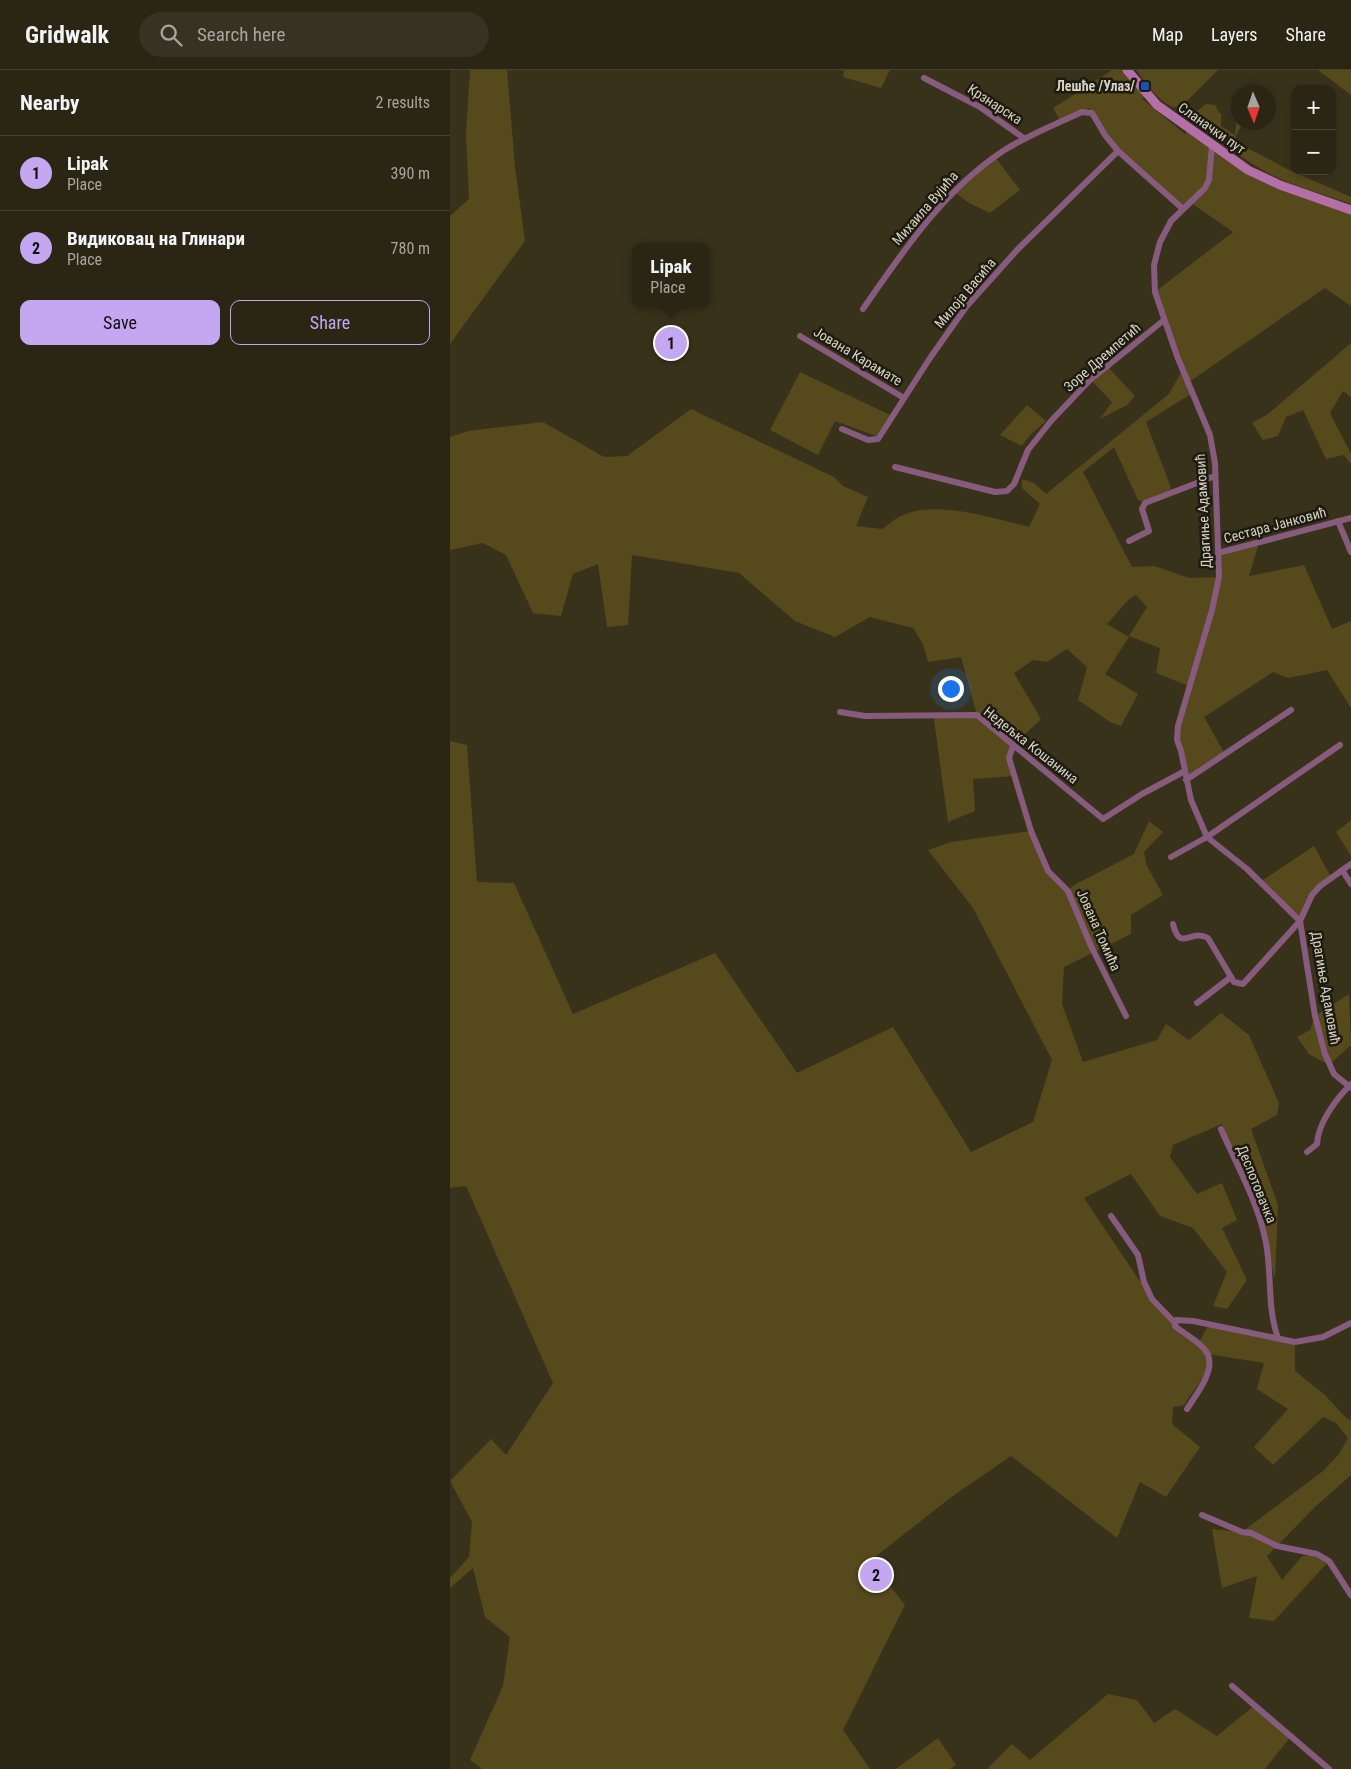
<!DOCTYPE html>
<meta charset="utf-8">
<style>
:root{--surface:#2b2614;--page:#373222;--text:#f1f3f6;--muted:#a6a5a0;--line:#474334;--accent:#c5a6f0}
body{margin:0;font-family:"Roboto Condensed",sans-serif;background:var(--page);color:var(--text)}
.controls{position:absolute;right:15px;top:15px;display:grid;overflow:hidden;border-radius:10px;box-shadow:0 2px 8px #0003}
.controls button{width:45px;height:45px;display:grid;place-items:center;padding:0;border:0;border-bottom:1px solid var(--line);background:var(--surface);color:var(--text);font:25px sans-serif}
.compass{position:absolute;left:781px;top:15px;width:45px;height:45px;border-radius:50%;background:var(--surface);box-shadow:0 2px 8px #0003;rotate:178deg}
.you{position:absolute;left:500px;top:618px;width:18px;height:18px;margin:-12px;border:4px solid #fff;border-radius:50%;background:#1a73e8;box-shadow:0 0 0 8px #1a73e833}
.badge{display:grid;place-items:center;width:32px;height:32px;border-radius:50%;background:var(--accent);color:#111;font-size:16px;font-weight:700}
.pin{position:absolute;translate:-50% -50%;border:2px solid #fff;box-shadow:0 1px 5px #0006}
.popup{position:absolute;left:182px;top:173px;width:78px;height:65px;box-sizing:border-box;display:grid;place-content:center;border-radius:10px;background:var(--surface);filter:drop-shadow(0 1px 4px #0005);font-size:16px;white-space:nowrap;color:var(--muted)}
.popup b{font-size:19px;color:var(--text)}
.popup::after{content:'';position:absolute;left:50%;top:100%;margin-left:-10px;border:10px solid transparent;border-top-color:var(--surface)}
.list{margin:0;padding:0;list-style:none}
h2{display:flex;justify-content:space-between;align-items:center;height:65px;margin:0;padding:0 20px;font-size:21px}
h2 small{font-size:16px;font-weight:400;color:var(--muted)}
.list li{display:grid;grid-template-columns:32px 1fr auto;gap:15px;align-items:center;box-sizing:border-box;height:75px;padding:0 20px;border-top:1px solid var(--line)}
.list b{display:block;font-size:19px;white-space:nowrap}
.list p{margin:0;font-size:16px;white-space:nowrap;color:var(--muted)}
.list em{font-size:16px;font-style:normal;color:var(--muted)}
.actions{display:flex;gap:10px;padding:15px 20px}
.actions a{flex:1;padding:11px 0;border:1px solid var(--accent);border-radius:10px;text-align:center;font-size:18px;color:var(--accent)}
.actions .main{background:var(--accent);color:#111}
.icon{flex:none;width:28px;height:28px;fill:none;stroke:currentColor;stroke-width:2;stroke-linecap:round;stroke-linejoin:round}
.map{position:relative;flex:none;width:901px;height:1699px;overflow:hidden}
header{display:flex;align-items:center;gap:30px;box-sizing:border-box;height:70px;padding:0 25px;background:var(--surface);border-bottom:1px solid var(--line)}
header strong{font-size:24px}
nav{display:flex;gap:28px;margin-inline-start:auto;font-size:18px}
.search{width:350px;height:45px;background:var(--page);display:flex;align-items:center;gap:12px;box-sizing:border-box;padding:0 18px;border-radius:28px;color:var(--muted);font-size:19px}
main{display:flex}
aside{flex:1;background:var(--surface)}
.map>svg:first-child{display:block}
.green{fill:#56491c}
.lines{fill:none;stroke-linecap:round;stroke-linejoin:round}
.street{stroke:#875b7e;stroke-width:6}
.secondary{stroke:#b56fa8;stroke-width:9}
.transit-dot{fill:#1a4fb4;stroke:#1d1a10;stroke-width:2}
.labels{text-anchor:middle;stroke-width:5;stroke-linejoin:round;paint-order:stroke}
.poi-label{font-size:14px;font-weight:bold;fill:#d6d2c4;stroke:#1d1a10;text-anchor:end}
.street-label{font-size:14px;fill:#d6d2c4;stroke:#1d1a10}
</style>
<header>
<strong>Gridwalk</strong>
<div class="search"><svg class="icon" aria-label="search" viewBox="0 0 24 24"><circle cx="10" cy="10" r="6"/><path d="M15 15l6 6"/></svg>Search here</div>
<nav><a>Map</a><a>Layers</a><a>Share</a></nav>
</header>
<main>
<aside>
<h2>Nearby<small>2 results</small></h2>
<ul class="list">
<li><span class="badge">1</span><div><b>Lipak</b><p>Place</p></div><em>390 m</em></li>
<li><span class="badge">2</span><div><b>Видиковац на Глинари</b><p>Place</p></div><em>780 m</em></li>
</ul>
<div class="actions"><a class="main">Save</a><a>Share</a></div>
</aside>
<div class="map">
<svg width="901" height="1699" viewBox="0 0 901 1699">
<rect width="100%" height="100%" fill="#39321b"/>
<g class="green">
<polygon points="20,0 57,0 65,97 75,171 0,274 0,146 19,129 16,63"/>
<polygon points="392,0 440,0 431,18 393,7 394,1"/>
<path d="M662 0H677L696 24 692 29 735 64 739 59 798 100 901 140V236L875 218 739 312 744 322 696 352 723 423 695 433 688 430 664 377 633 402 682 497 704 496 739 508 769 507 768 483 809 473 799 506 854 495 882 559 901 551V638L877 600 838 608 823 602 754 647 775 684 736 710 727 670 741 617 706 603 710 578 679 566 697 537 686 525 679 529 657 554 679 567 655 604 688 624 671 656 660 652 628 630 637 597 617 579 597 592 583 590 564 603 591 649 563 676 560 683 564 706 523 709 525 741 498 752 483 643 527 645 511 587 478 592 473 574 463 558 420 547 385 567 345 551 289 503 182 485 178 555 157 557 148 494 123 504 111 546 83 543 56 485 33 473 0 480V367L18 361 93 352 154 387 177 386 241 339 384 407 393 416 418 427 406 456 432 459C438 455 444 449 451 446 484 429 544 448 579 457L590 434 572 418V409L584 413 596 424 719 324 733 299 705 222 783 162 741 133 733 139 679 92 639 38 611 52 603 38Z"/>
<path d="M686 0H768L731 37C716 43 695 11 686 0Z"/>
<polygon points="868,0 901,0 901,25"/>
<path d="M756 34 765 35 769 43H771V56L785 65 787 47 788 52 793 53 786 65V72L841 101 901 127V134C871 123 838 115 811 99 789 86 768 71 748 54L746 42Z"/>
<polygon points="545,87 570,120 540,143 519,133 503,121"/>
<polygon points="901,273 901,327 893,321 880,343 901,384 901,394 894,385 876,389 853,340 836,347 828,366 813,370 802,353 818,344"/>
<polygon points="659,298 685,326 677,335 650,349 662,332 643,312"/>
<polygon points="350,302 440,345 426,366 385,351 368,385 320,360"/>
<polygon points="577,335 596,351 579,366 572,376 550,365"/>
<polygon points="0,671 17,675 27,812 64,813 123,944 265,883 347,1003 443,957 521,1082 583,1052 602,990 523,838 478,780 501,772 581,761 598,801 618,821 624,815 684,784 699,751 713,762 694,782 697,796 713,825 681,845 681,864 614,897 612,934 633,992 707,970 716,954 739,970 771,943 799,965 829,1033 827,1045 801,1059 828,1135 825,1208 805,1142 772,1054 723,1075 720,1087 747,1124 772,1113 787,1150 772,1158 797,1210 777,1239 763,1236 777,1202 743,1158 710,1146 681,1104 634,1128 702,1229 748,1274 759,1254 845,1272 845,1301 875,1325 897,1349 901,1350 901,1405 866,1436 817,1486 832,1510 852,1486 867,1484 879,1491 824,1551 799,1548 807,1506 772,1518 762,1459 792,1462 873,1401 889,1384 898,1368 886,1353 873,1347 823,1395 804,1377 838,1339 807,1319 814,1293 758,1284 758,1300 734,1335 723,1337 722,1354 750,1377 716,1427 690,1412 667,1468 561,1386 500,1428 420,1491 455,1535 393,1660 420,1699 32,1699 20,1690 53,1616 60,1567 35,1547 23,1498 0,1518 0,1508 19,1487 22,1452 0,1411 41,1369 56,1385 103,1313 16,1116 0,1118"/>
<polygon points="901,750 901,786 886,762"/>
<polygon points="864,776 881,807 870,816 850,851 810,812"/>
<polygon points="899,924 901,975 879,995 859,984 847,967 860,960 865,946"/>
<polygon points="658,1624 687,1630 704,1653 725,1639 767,1666 805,1635 841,1666 815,1699 537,1699 562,1674 580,1690"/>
<polygon points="488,1668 506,1695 500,1699 446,1699"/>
</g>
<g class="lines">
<g class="street">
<polyline points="474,8 530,37 575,69"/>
<polyline points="762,75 759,110 755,118 721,151 710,172 704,195 705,222 727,286 760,365 765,393 769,507 762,540 728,656 727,670 731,681 741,730 757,767 797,799 850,851 865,946 875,984 884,1004 901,1018"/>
<path d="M413 239C453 181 494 120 553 81 578 65 606 54 632 42L642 43 655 65 668 81 733 139"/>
<polyline points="350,266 454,328"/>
<polyline points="392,359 418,370 428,369 480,288 516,237 568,179 668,81"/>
<polyline points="445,397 545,422 557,421 564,414 578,380 601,351 639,311 714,250"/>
<polyline points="888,451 901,482"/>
<polyline points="679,471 699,461 692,439 695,433 765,406"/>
<polyline points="768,483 901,448"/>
<polyline points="390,642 415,646 527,645 653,749 692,724 735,701"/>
<polyline points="563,676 559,688 581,761 598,801 618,821 641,876 676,946"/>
<polyline points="736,710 841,640"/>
<polyline points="721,787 757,767 890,675"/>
<polyline points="892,800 901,814"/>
<path d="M723 854C730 883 740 858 758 868L784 912 793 914 850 851 862 825 870 816 901 794"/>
<polyline points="747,933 781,907"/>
<path d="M771 1059C787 1096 809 1134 816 1173 822 1205 817 1238 828 1268"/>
<path d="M857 1082 867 1074C868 1053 886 1029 901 1014"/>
<polyline points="661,1146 688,1185 694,1212 702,1229 724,1252"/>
<path d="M737 1339C745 1326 765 1302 758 1285 753 1273 734 1264 725 1256L726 1250 743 1251 845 1272 873 1267 901 1253"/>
<polyline points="752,1445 792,1462 801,1463 827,1476 867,1484 879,1491 901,1525"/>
<polyline points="782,1616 879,1699"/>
</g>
<polyline class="secondary" points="677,0 707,35 798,100 830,115 901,140"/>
</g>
<rect class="transit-dot" x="690" y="11" width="10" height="10" rx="2.5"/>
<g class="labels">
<g class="poi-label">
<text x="685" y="21">Лешће /Улаз/</text>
</g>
<g class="street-label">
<text transform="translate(545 34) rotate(33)" y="5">Крзнарска</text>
<text transform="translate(762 58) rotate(35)" y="5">Сланачки пут</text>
<text transform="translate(475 138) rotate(-49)" y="5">Михаила Вујића</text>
<text transform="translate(515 223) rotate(-50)" y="5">Милоја Васића</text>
<text transform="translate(408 286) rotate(31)" y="5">Јована Карамате</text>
<text transform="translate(652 287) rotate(-41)" y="5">Зоре Дремпетић</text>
<text transform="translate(753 441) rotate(-93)" y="5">Драгиње Адамовић</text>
<text transform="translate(825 455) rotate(-15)" y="5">Сестара Јанковић</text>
<text transform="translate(581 675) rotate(38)" y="5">Недељка Кошанина</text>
<text transform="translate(649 860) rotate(66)" y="5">Јована Томића</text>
<text transform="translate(876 918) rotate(80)" y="5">Драгиње Адамовић</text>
<text transform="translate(807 1114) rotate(68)" y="5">Деспотовачка</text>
</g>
</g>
</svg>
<div class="controls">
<button>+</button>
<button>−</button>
</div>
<svg class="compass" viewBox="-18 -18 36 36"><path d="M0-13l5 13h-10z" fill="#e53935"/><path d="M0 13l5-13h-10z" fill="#a6a5a0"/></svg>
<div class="you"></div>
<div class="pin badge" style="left:221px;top:273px">1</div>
<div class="popup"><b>Lipak</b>Place</div>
<div class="pin badge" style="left:426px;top:1505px">2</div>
</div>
</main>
